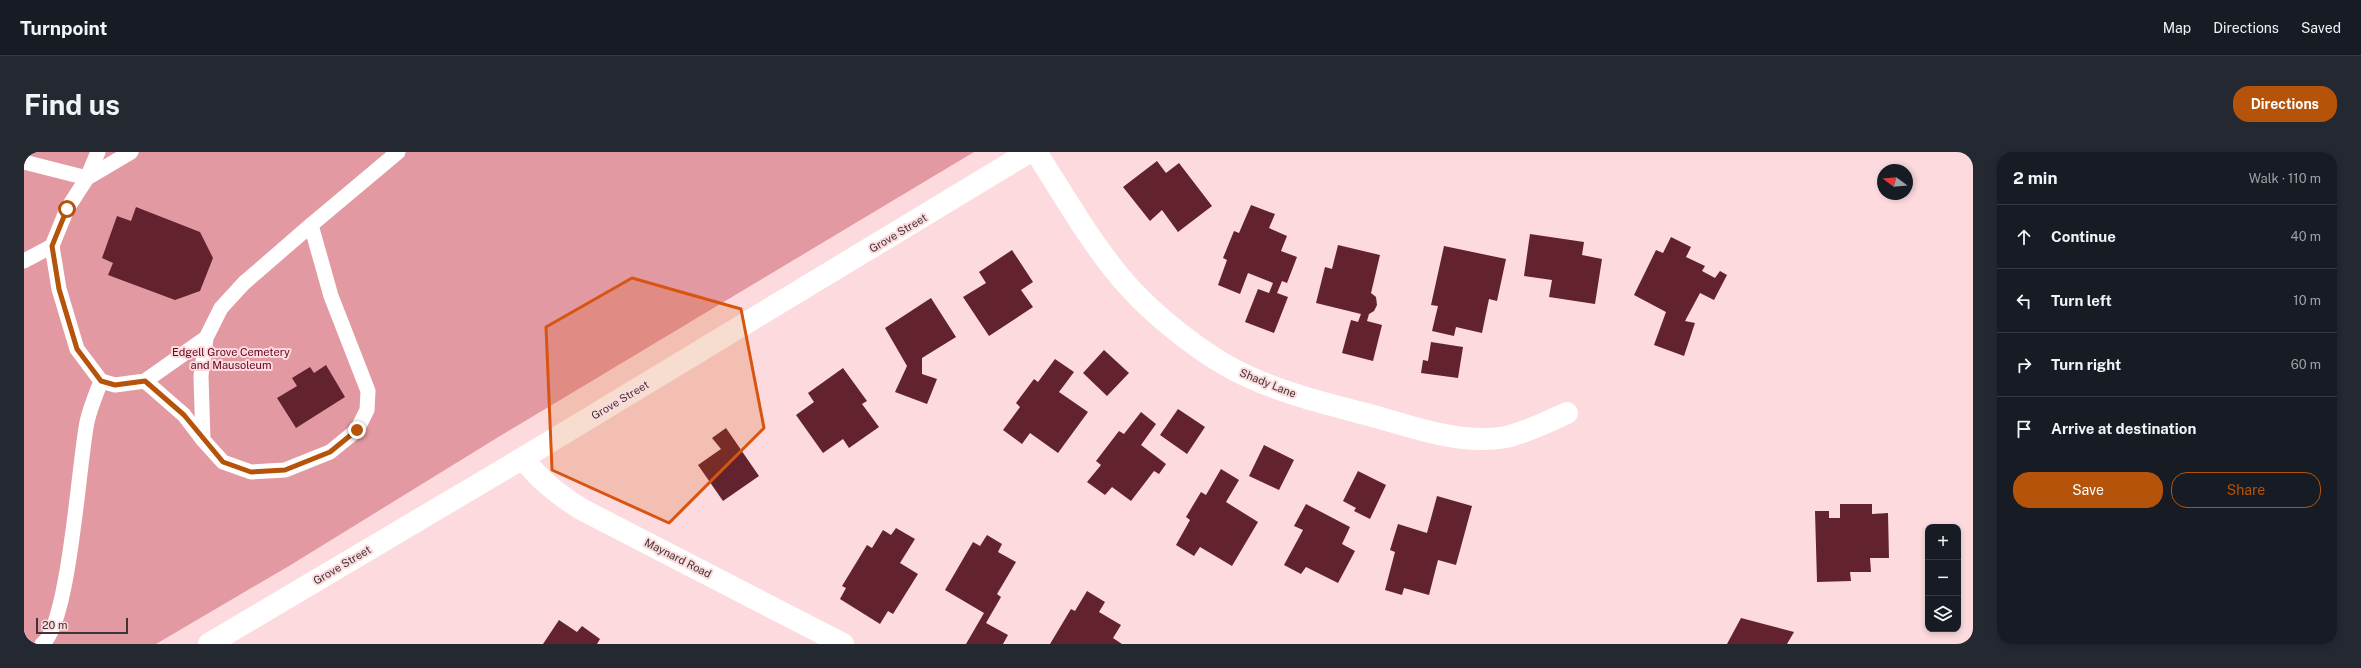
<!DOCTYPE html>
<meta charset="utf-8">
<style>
:root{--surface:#171b24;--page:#242831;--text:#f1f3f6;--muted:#9ea1a6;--line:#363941;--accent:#b45309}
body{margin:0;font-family:"Public Sans",sans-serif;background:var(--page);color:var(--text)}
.controls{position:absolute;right:12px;bottom:12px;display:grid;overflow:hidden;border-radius:8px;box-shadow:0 2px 6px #0003}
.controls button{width:36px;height:36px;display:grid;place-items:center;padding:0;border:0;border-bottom:1px solid var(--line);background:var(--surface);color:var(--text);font:20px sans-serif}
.compass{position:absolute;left:1853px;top:12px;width:36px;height:36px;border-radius:50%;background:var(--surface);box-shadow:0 2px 6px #0003;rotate:286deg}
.scale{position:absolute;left:12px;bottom:10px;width:92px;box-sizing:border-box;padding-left:4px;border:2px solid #413435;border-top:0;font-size:11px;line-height:14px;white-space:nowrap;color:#413435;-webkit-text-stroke:3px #fcdadd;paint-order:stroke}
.stop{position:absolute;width:12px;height:12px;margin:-9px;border:3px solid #b45309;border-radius:50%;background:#fff}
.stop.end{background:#b45309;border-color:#fff;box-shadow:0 1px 4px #0008}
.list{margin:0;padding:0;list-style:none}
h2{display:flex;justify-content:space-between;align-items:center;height:52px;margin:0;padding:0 16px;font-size:17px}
h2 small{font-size:13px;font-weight:400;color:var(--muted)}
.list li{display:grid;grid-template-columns:26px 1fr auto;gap:12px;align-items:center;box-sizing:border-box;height:64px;padding:0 16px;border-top:1px solid var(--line)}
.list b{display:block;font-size:15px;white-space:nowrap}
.list em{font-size:13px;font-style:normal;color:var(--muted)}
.actions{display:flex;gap:8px;padding:12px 16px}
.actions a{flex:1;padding:9px 0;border:1px solid var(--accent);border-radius:16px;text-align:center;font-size:14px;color:var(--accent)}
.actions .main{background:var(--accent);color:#fff}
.icon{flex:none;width:22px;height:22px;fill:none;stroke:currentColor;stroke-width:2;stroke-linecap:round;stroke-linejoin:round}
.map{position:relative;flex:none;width:1949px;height:492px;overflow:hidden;border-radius:16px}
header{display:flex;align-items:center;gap:24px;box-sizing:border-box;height:56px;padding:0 20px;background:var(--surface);border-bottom:1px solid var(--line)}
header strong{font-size:19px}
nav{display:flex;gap:22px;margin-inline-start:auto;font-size:14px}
.intro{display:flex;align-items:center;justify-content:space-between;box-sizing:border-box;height:96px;padding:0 24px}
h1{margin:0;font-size:28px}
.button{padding:10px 18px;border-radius:16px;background:var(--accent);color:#fff;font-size:14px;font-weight:700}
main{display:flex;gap:24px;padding:0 24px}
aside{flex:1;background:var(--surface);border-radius:16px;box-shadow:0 2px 6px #0003}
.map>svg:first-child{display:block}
.green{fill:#e399a1}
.building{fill:#62232e}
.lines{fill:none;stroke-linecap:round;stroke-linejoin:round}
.service{stroke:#fff;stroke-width:15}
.minor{stroke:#fff;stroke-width:22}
.tertiary{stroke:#fff;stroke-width:22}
.route{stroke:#b45309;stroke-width:5}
.marked{fill:#d75510;fill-opacity:0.2;stroke:#d75510;stroke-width:3;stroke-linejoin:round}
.labels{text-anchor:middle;stroke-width:4;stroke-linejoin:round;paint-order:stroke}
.street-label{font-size:11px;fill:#413435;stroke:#fcdadd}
.park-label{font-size:11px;fill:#610521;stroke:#fcdadd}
</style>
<header>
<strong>Turnpoint</strong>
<nav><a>Map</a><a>Directions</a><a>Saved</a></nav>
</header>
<div class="intro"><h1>Find us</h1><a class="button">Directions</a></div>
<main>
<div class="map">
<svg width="1949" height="492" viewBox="0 0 1949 492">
<rect width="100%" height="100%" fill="#fcdadd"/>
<polygon class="green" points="0,0 950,0 476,284 265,414 132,492 0,492"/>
<g class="building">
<polygon points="1133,9 1142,21 1155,11 1188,54 1154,80 1138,58 1126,69 1099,35"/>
<polygon points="1227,53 1251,62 1245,76 1263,84 1257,99 1273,105 1263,131 1258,129 1253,141 1264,145 1250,181 1221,170 1234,137 1245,141 1249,131 1224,121 1216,142 1194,133 1203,108 1199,106 1210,79 1215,81"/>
<polygon points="112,55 176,80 189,106 176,139 151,148 84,123 89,111 78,106 93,64 107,69"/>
<polygon points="1506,82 1560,90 1558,103 1578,107 1571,152 1525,145 1528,128 1500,124"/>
<polygon points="1647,85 1667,95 1662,105 1681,114 1678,119 1691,126 1696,119 1703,123 1690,148 1676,141 1661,169 1671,171 1660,204 1630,193 1642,160 1610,143 1632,98 1639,101"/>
<polygon points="1314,93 1356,103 1347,141 1352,145 1353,153 1350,159 1345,162 1343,169 1358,173 1349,209 1318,201 1327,168 1334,170 1337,162 1292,151 1301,115 1308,117"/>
<polygon points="1420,94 1482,107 1473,149 1465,147 1458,181 1432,175 1430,184 1408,179 1414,154 1407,153"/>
<polygon points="988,98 1009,130 997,138 1009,155 965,184 939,145 962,131 955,120"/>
<polygon points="907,146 932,185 898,206 898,222 913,227 903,252 871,240 883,214 861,176"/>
<polygon points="1407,190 1439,195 1434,226 1397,221 1399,208 1404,209"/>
<polygon points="1080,198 1105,221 1083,244 1059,221"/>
<polygon points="1031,207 1050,220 1035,240 1064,260 1034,301 1006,281 998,292 979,278 996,255 992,251 1010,227 1014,230"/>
<polygon points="302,213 321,245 272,276 253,246 273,234 268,226 286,215 290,221"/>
<polygon points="819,216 843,249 838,252 855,275 825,296 819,287 799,301 772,263 790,250 784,241"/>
<polygon points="1154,257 1181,275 1163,302 1136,283"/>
<polygon points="1117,260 1132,272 1117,293 1142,312 1135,322 1130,319 1107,349 1088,335 1081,343 1063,330 1077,313 1072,309 1095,279 1100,282"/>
<polygon points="702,276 735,324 699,349 674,313 697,297 688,286"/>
<polygon points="1240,293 1270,308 1255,338 1225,324"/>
<polygon points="1197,317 1215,328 1202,350 1234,370 1208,414 1176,395 1170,404 1152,393 1166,368 1162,365 1177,340 1182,343"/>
<polygon points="1334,319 1362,333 1346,367 1330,359 1332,356 1319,349"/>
<polygon points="1413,344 1448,354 1432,413 1414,408 1405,443 1380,436 1378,443 1361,438 1371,400 1366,398 1374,372 1403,381"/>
<polygon points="1282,352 1326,375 1318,392 1331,399 1314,431 1282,415 1277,422 1260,413 1279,378 1270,374"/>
<polygon points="1816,352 1848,352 1848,362 1864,361 1865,406 1846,406 1847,420 1826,420 1827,429 1793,430 1791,359 1805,359 1805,366 1816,366"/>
<polygon points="872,376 891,387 876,411 894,422 869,462 864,459 856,472 816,447 822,436 818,434 843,393 848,396 859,378 867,383"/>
<polygon points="963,383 978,392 974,400 992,410 973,442 977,445 962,471 984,483 979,492 942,492 960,461 921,438 949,390 956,394"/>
<polygon points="1063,439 1081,450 1075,460 1097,473 1089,486 1098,492 1026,492 1047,457 1051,459"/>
<polygon points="1717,466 1770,480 1763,492 1703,492"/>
<polygon points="535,468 553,480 558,474 576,487 573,492 519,492"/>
</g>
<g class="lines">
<g class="service">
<polyline points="0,10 63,26 74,0"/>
<polyline points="287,73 374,0"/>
<polyline points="28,94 43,57 63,26 107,0"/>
<path d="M0 109 28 94 35 137 53 197 77 229C72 242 66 256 63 270 55 309 45 475 18 492"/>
<polyline points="77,229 91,233 121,229 182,186 177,224 179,288 199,310 227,320 261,318 306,300 333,278 343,258 344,239 307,144 287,73 220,131 197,156 182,186"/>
<polyline points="121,229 160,263 179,288"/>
</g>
<g class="minor">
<path d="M1012 0C1039 42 1065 88 1097 126 1127 162 1182 206 1225 225 1264 243 1307 253 1349 264 1392 276 1437 293 1482 285 1504 280 1523 270 1543 261"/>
<path d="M499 306C515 328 534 342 557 357L819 492"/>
</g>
<polyline class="tertiary" points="185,492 499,306 1005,0"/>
</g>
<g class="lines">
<polyline class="route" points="43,57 28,94 35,137 53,197 77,229 91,233 121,229 160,263 199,310 227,320 261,318 306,300 333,278"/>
</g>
<path class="marked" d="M608 126 717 157 740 276 645 371 528 318 522 175Z"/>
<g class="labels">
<g class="street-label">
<text transform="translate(874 81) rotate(-31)" y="4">Grove Street</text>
<text transform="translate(1244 231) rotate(22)" y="4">Shady Lane</text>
<text transform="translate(596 248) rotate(-31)" y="4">Grove Street</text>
<text transform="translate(654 406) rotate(27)" y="4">Maynard Road</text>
<text transform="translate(318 413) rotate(-31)" y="4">Grove Street</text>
</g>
<g class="park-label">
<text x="207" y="204">Edgell Grove Cemetery<tspan x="207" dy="13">and Mausoleum</tspan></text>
</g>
</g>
</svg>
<div class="controls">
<button>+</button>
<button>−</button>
<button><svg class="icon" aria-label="layers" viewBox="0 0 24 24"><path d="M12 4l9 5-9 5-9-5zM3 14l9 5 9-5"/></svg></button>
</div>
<svg class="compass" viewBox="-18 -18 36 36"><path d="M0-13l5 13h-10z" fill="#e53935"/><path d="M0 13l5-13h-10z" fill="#9ea1a6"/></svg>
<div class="scale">20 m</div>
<div class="stop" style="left:43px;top:57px"></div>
<div class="stop end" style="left:333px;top:278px"></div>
</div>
<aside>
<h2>2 min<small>Walk · 110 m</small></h2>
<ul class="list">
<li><svg class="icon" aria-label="ahead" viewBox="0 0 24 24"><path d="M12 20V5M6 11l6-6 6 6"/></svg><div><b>Continue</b></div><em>40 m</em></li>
<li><svg class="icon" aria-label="left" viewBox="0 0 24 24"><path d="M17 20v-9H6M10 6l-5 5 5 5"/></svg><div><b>Turn left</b></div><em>10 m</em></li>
<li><svg class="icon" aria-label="right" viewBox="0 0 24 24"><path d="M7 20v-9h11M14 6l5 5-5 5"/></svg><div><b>Turn right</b></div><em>60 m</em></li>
<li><svg class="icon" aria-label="arrive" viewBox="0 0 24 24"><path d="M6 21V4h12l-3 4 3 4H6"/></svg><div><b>Arrive at destination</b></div></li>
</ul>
<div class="actions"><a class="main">Save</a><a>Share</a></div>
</aside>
</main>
